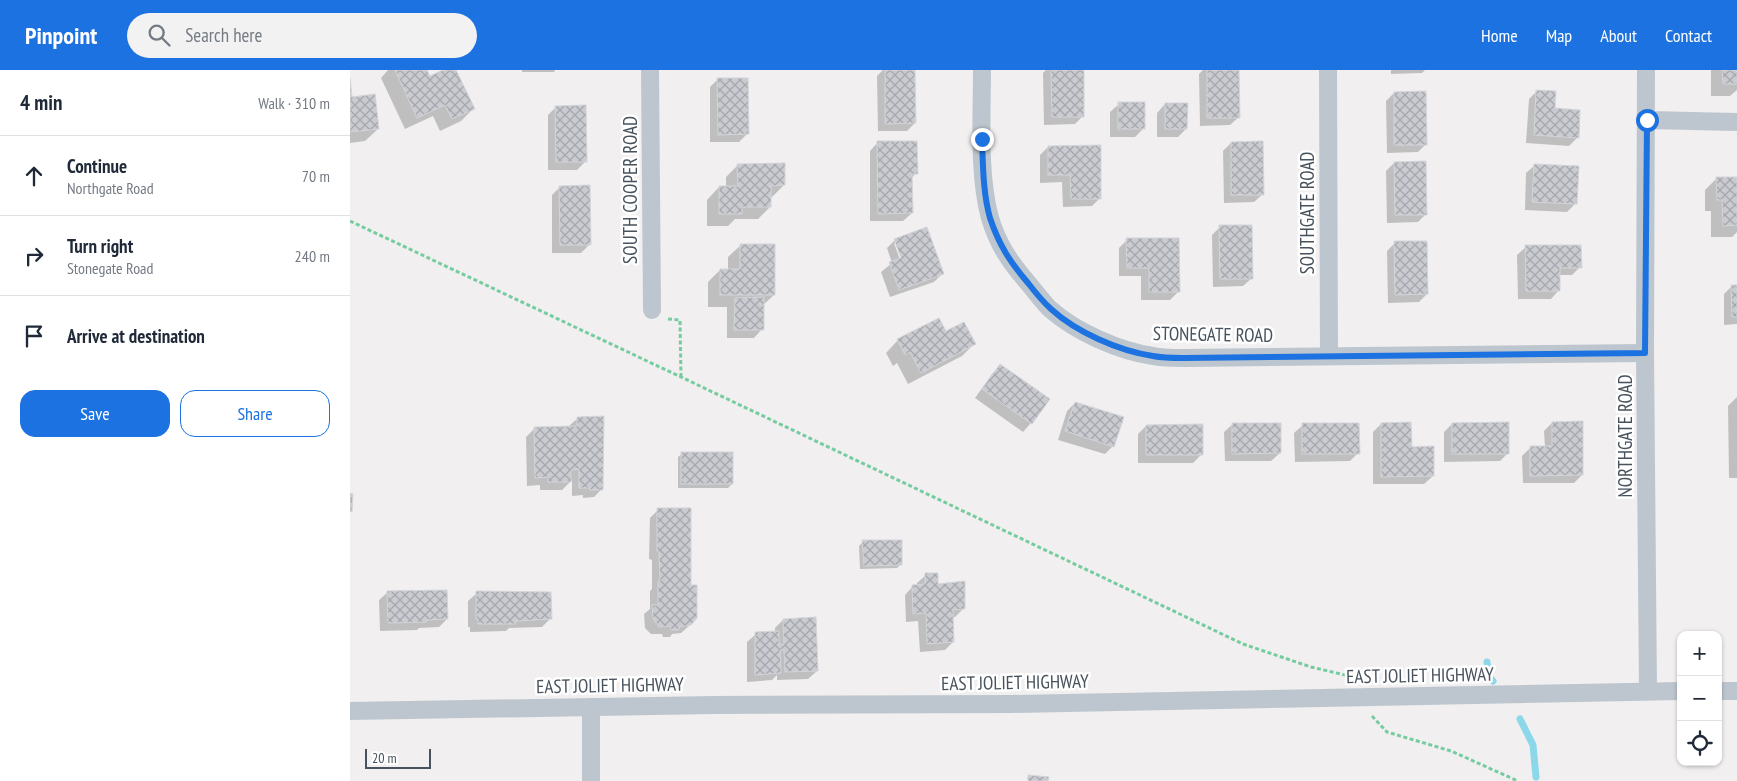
<!DOCTYPE html>
<meta charset="utf-8">
<style>
:root{--surface:#fff;--page:#f2f2f3;--text:#1f2937;--muted:#747a83;--line:#e0e1e3;--accent:#1b72e0}
body{margin:0;font-family:"PT Sans Narrow",sans-serif;background:var(--page);color:var(--text)}
.controls{position:absolute;right:15px;bottom:15px;display:grid;overflow:hidden;border-radius:10px;box-shadow:0 1px 4px #0004}
.controls button{width:45px;height:45px;display:grid;place-items:center;padding:0;border:0;border-bottom:1px solid var(--line);background:var(--surface);color:var(--text);font:25px sans-serif}
.scale{position:absolute;left:15px;bottom:12px;width:66px;box-sizing:border-box;padding-left:5px;border:2px solid #47525c;border-top:0;font-size:14px;line-height:18px;white-space:nowrap;color:#47525c;-webkit-text-stroke:4px #fff;paint-order:stroke}
.stop{position:absolute;width:15px;height:15px;margin:-11px;border:4px solid #1b72e0;border-radius:50%;background:#fff}
.stop.end{background:#1b72e0;border-color:#fff;box-shadow:0 1px 5px #0008}
.list{margin:0;padding:0;list-style:none}
h2{display:flex;justify-content:space-between;align-items:center;height:65px;margin:0;padding:0 20px;font-size:21px}
h2 small{font-size:16px;font-weight:400;color:var(--muted)}
.list li{display:grid;grid-template-columns:32px 1fr auto;gap:15px;align-items:center;box-sizing:border-box;height:80px;padding:0 20px;border-top:1px solid var(--line)}
.list b{display:block;font-size:19px;white-space:nowrap}
.list p{margin:0;font-size:16px;white-space:nowrap;color:var(--muted)}
.list em{font-size:16px;font-style:normal;color:var(--muted)}
.actions{display:flex;gap:10px;padding:15px 20px}
.actions a{flex:1;padding:11px 0;border:1px solid var(--accent);border-radius:15px;text-align:center;font-size:18px;color:var(--accent)}
.actions .main{background:var(--accent);color:#fff}
.icon{flex:none;width:28px;height:28px;fill:none;stroke:currentColor;stroke-width:2;stroke-linecap:round;stroke-linejoin:round}
.map{position:relative;flex:none;width:1387px;height:711px;overflow:hidden}
header{display:flex;align-items:center;gap:30px;box-sizing:border-box;height:70px;padding:0 25px;background:var(--accent);color:#fff}
header strong{font-size:24px}
nav{display:flex;gap:28px;margin-inline-start:auto;font-size:18px}
.search{width:350px;height:45px;background:var(--page);display:flex;align-items:center;gap:12px;box-sizing:border-box;padding:0 18px;border-radius:28px;color:var(--muted);font-size:19px}
main{display:flex}
aside{flex:1;background:var(--surface)}
.map>svg:first-child{display:block}
.shadow{fill:#0003;fill-rule:evenodd}
.lines{fill:none;stroke-linecap:round;stroke-linejoin:round}
.stream{stroke:#8bd8eb;stroke-width:7}
.building{fill:url(#building-cross-hatch);stroke:#d3d5da}
.path{stroke:#76cca1;stroke-width:3;stroke-dasharray:4 2.5;stroke-linecap:butt}
.minor{stroke:#bdc6ce;stroke-width:18}
.route{stroke:#1b72e0;stroke-width:6}
.labels{text-anchor:middle;stroke-width:5;stroke-linejoin:round;paint-order:stroke}
.street-label{font-size:19px;fill:#47525c;stroke:#fff}
</style>
<header>
<strong>Pinpoint</strong>
<div class="search"><svg class="icon" aria-label="search" viewBox="0 0 24 24"><circle cx="10" cy="10" r="6"/><path d="M15 15l6 6"/></svg>Search here</div>
<nav><a>Home</a><a>Map</a><a>About</a><a>Contact</a></nav>
</header>
<main>
<aside>
<h2>4 min<small>Walk · 310 m</small></h2>
<ul class="list">
<li><svg class="icon" aria-label="ahead" viewBox="0 0 24 24"><path d="M12 20V5M6 11l6-6 6 6"/></svg><div><b>Continue</b><p>Northgate Road</p></div><em>70 m</em></li>
<li><svg class="icon" aria-label="right" viewBox="0 0 24 24"><path d="M7 20v-9h11M14 6l5 5-5 5"/></svg><div><b>Turn right</b><p>Stonegate Road</p></div><em>240 m</em></li>
<li><svg class="icon" aria-label="arrive" viewBox="0 0 24 24"><path d="M6 21V4h12l-3 4 3 4H6"/></svg><div><b>Arrive at destination</b></div></li>
</ul>
<div class="actions"><a class="main">Save</a><a>Share</a></div>
</aside>
<div class="map">
<svg width="1387" height="711" viewBox="0 0 1387 711">
<defs>
<pattern id="building-cross-hatch" width="8" height="8" patternUnits="userSpaceOnUse" patternTransform="scale(1.25)"><rect width="8" height="8" fill="#c9cbd1"/><path d="M0 0l8 8M0 8l8-8" fill="none" stroke="#a5a7ad"/></pattern>
</defs>
<rect width="100%" height="100%" fill="#f1efef"/>
<g class="shadow">
<polygon points="38,0 76,0 79,8 96,0 105,0 123,39 111,51 90,61 83,46 55,59 31,8"/>
<polygon points="172,0 205,0 204,2 172,2"/>
<polygon points="533,0 564,0 565,53 557,61 528,61 527,6"/>
<polygon points="696,0 732,0 733,46 725,54 694,55 693,3"/>
<polygon points="853,0 888,0 889,47 880,55 850,56 849,4"/>
<polygon points="1041,0 1075,0 1072,3 1041,4"/>
<polygon points="1361,0 1387,0 1387,20 1380,26 1361,26"/>
<polygon points="368,9 397,64 389,72 360,72 360,17"/>
<polygon points="0,20 1,28 28,59 15,71 0,73"/>
<polygon points="1187,21 1228,67 1219,76 1176,73 1179,29"/>
<polygon points="1044,23 1076,74 1068,82 1037,83 1036,31"/>
<polygon points="769,34 794,58 785,67 760,67 760,42"/>
<polygon points="815,34 836,59 828,67 807,67 807,43"/>
<polygon points="206,37 235,92 227,100 198,100 198,45"/>
<polygon points="528,72 566,103 561,109 562,143 553,151 520,151 520,81"/>
<polygon points="881,73 913,124 904,132 874,133 873,81"/>
<polygon points="698,77 750,128 742,136 713,137 712,112 690,113 690,85"/>
<polygon points="1044,93 1076,144 1068,152 1037,153 1036,101"/>
<polygon points="388,95 434,115 422,127 420,127 420,137 408,149 385,149 378,156 357,156 357,130 369,117 376,117 376,107"/>
<polygon points="1185,95 1226,133 1217,142 1175,140 1176,103"/>
<polygon points="1367,108 1387,108 1387,162 1382,167 1361,167 1361,141 1355,141 1355,120"/>
<polygon points="210,117 239,175 231,183 202,183 202,125"/>
<polygon points="870,157 902,208 893,216 863,217 862,165"/>
<path d="M545 170 592 204 584 212 540 227 531 202 542 193 537 178ZM544 173H547L555 194 552 195Z"/>
<polygon points="777,170 829,221 820,230 791,230 791,206 769,206 769,178"/>
<polygon points="1045,173 1077,224 1069,232 1038,233 1037,181"/>
<polygon points="391,175 424,225 412,236 412,259 404,268 377,268 377,237 358,237 358,212 370,200 378,200 378,187"/>
<polygon points="1176,177 1230,197 1222,205 1209,205 1209,220 1201,229 1168,229 1167,185"/>
<polygon points="1382,216 1387,216 1387,254 1374,255 1374,224"/>
<polygon points="596,263 624,274 612,286 558,314 547,293 543,296 536,283 548,270"/>
<polygon points="650,296 681,353 673,362 625,328 642,304"/>
<polygon points="1387,327 1387,408 1379,408 1378,336"/>
<polygon points="725,333 763,376 755,384 708,370 717,341"/>
<polygon points="228,348 252,419 244,427 233,428 233,425 222,426 222,410 212,420 190,420 190,415 177,416 176,367 185,358 219,356"/>
<polygon points="1202,353 1232,405 1224,413 1173,413 1172,386 1181,377 1195,377 1194,361"/>
<polygon points="883,354 930,383 921,391 875,391 874,362"/>
<polygon points="1031,354 1060,378 1083,406 1074,414 1023,414 1023,362"/>
<polygon points="1102,354 1158,383 1150,391 1094,392 1094,362"/>
<polygon points="953,355 1008,383 1000,391 945,392 944,363"/>
<polygon points="796,356 852,384 843,393 788,393 788,364"/>
<polygon points="332,384 382,414 378,418 328,418 328,387"/>
<polygon points="308,440 340,516 340,555 331,563 322,564 320,567 313,567 312,564 301,564 295,558 294,544 300,539 300,521 302,519 302,490 299,489 300,448"/>
<polygon points="513,472 551,494 547,498 510,499 509,476"/>
<polygon points="576,505 614,538 605,547 602,547 603,572 595,580 570,582 568,551 556,552 555,525 563,516 567,516 567,513"/>
<polygon points="38,522 97,549 89,557 69,558 67,560 30,561 29,530"/>
<polygon points="127,523 200,549 192,557 159,558 156,561 120,562 120,557 118,557 118,531"/>
<polygon points="433,550 467,601 458,609 427,610 427,605 422,610 397,612 397,572 406,564 425,563 425,558"/>
</g>
<g class="lines">
<g class="stream">
<polyline points="1137,592 1139,607 1143,611"/>
<polyline points="1170,649 1183,675 1186,707"/>
</g>
</g>
<g class="building">
<polygon points="45,0 77,0 80,6 93,0 106,0 125,39 102,49 95,35 67,48"/>
<polygon points="535,0 565,0 566,53 535,54"/>
<polygon points="701,0 734,0 734,47 702,47"/>
<polygon points="857,0 889,0 890,48 857,48"/>
<polygon points="1372,0 1387,0 1387,14 1373,14"/>
<polygon points="0,8 2,27 25,24 29,59 0,62"/>
<polygon points="367,8 398,8 399,64 368,65"/>
<polygon points="1186,20 1206,21 1205,38 1230,40 1229,68 1184,65"/>
<polygon points="1076,21 1077,75 1044,75 1044,22"/>
<rect x="768" y="32" width="27" height="27"/>
<polygon points="815,33 838,33 837,59 815,59"/>
<polygon points="236,35 237,92 206,92 205,36"/>
<polygon points="527,71 567,71 568,104 562,104 563,143 528,144"/>
<polygon points="913,71 914,125 881,125 881,72"/>
<polygon points="751,75 751,129 721,129 720,105 698,105 698,76"/>
<polygon points="1076,91 1077,145 1045,145 1044,92"/>
<polygon points="435,93 435,115 421,116 421,137 392,137 392,144 369,144 369,116 388,116 387,94"/>
<polygon points="1184,94 1229,96 1227,134 1182,132"/>
<polygon points="1366,107 1387,107 1387,155 1373,156 1372,130 1367,130"/>
<polygon points="240,115 241,175 210,175 209,116"/>
<polygon points="869,155 902,155 903,209 870,209"/>
<polygon points="577,157 594,204 549,220 539,192 551,188 544,169"/>
<polygon points="776,168 829,168 830,222 799,222 799,198 777,198"/>
<polygon points="1044,171 1077,171 1078,224 1045,225"/>
<polygon points="390,174 425,174 425,225 370,225 370,199 390,199"/>
<polygon points="1175,175 1231,175 1232,198 1210,198 1210,221 1176,221"/>
<polygon points="1381,215 1387,215 1387,247 1382,247"/>
<polygon points="414,227 414,260 384,260 385,228"/>
<polygon points="589,248 596,261 614,252 626,274 571,303 560,282 555,285 547,269"/>
<polygon points="650,294 700,329 682,354 632,319"/>
<polygon points="725,332 774,347 764,377 715,361"/>
<polygon points="254,346 253,420 240,420 240,418 229,418 229,399 221,400 221,412 198,412 198,407 185,408 184,357 227,356 227,347"/>
<polygon points="1233,351 1233,405 1180,406 1180,376 1202,376 1202,352"/>
<polygon points="1061,352 1062,377 1084,376 1084,406 1031,407 1031,353"/>
<polygon points="1159,352 1159,384 1102,384 1102,353"/>
<polygon points="882,353 931,353 931,383 882,384"/>
<polygon points="952,353 1009,353 1010,384 952,384"/>
<polygon points="853,354 853,385 796,385 796,355"/>
<rect x="331" y="382" width="52" height="32"/>
<polygon points="0,423 3,424 2,442 0,441"/>
<polygon points="307,438 341,438 341,515 347,515 347,548 341,555 329,557 329,560 321,560 320,556 309,557 303,549 302,535 308,535 308,511 310,511 309,482 307,481"/>
<polygon points="512,470 552,470 552,495 514,496"/>
<polygon points="575,503 588,503 588,514 615,511 615,539 603,540 604,572 577,574 576,543 563,544 562,515 575,514"/>
<polygon points="97,520 98,549 77,550 76,552 38,553 37,521"/>
<polygon points="126,521 201,522 202,549 166,551 165,554 128,554 128,549 126,549"/>
<polygon points="466,547 468,601 435,602 434,580 430,580 431,603 405,605 405,562 429,561 429,574 434,575 433,549"/>
<polygon points="678,705 699,707 698,711 678,711"/>
</g>
<g class="lines">
<g class="path">
<polyline points="0,151 331,307 893,574 961,597 999,606"/>
<polyline points="318,249 330,250 331,307"/>
<polyline points="1022,646 1037,662 1101,681 1168,711"/>
</g>
<g class="minor">
<polyline points="300,0 302,240"/>
<path d="M632 0C632 45 628 105 640 148 648 175 660 192 678 213 685 221 692 231 700 239 726 262 769 281 803 286 813 288 823 288 833 288L1295 283"/>
<polyline points="978,0 979,286"/>
<polyline points="1296,0 1295,283 1298,621"/>
<polyline points="1297,50 1387,52"/>
<polyline points="1368,621 1387,621"/>
<polyline points="0,641 363,635 661,634 1331,621"/>
<polyline points="241,711 241,637"/>
</g>
</g>
<g class="lines">
<path class="route" d="M632 69C633 96 633 123 640 148 649 175 660 192 678 213 685 222 692 231 701 239 726 262 769 281 803 286 813 288 823 288 833 288L1295 283 1297 50"/>
</g>
<g class="labels">
<g class="street-label">
<text transform="translate(280 120) rotate(-90)" y="7">SOUTH COOPER ROAD</text>
<text transform="translate(957 143) rotate(-90)" y="7">SOUTHGATE ROAD</text>
<text transform="translate(863 264) rotate(1)" y="7">STONEGATE ROAD</text>
<text transform="translate(1275 366) rotate(-90)" y="7">NORTHGATE ROAD</text>
<text transform="translate(1070 605) rotate(-1)" y="7">EAST JOLIET HIGHWAY</text>
<text transform="translate(665 612) rotate(-1)" y="7">EAST JOLIET HIGHWAY</text>
<text transform="translate(260 615) rotate(-1)" y="7">EAST JOLIET HIGHWAY</text>
</g>
</g>
</svg>
<div class="controls">
<button>+</button>
<button>−</button>
<button><svg class="icon" aria-label="locate" viewBox="0 0 24 24"><circle cx="12" cy="12" r="6"/><path d="M12 2v4M12 18v4M2 12h4M18 12h4"/></svg></button>
</div>
<div class="scale">20 m</div>
<div class="stop" style="left:1297px;top:50px"></div>
<div class="stop end" style="left:632px;top:69px"></div>
</div>
</main>
